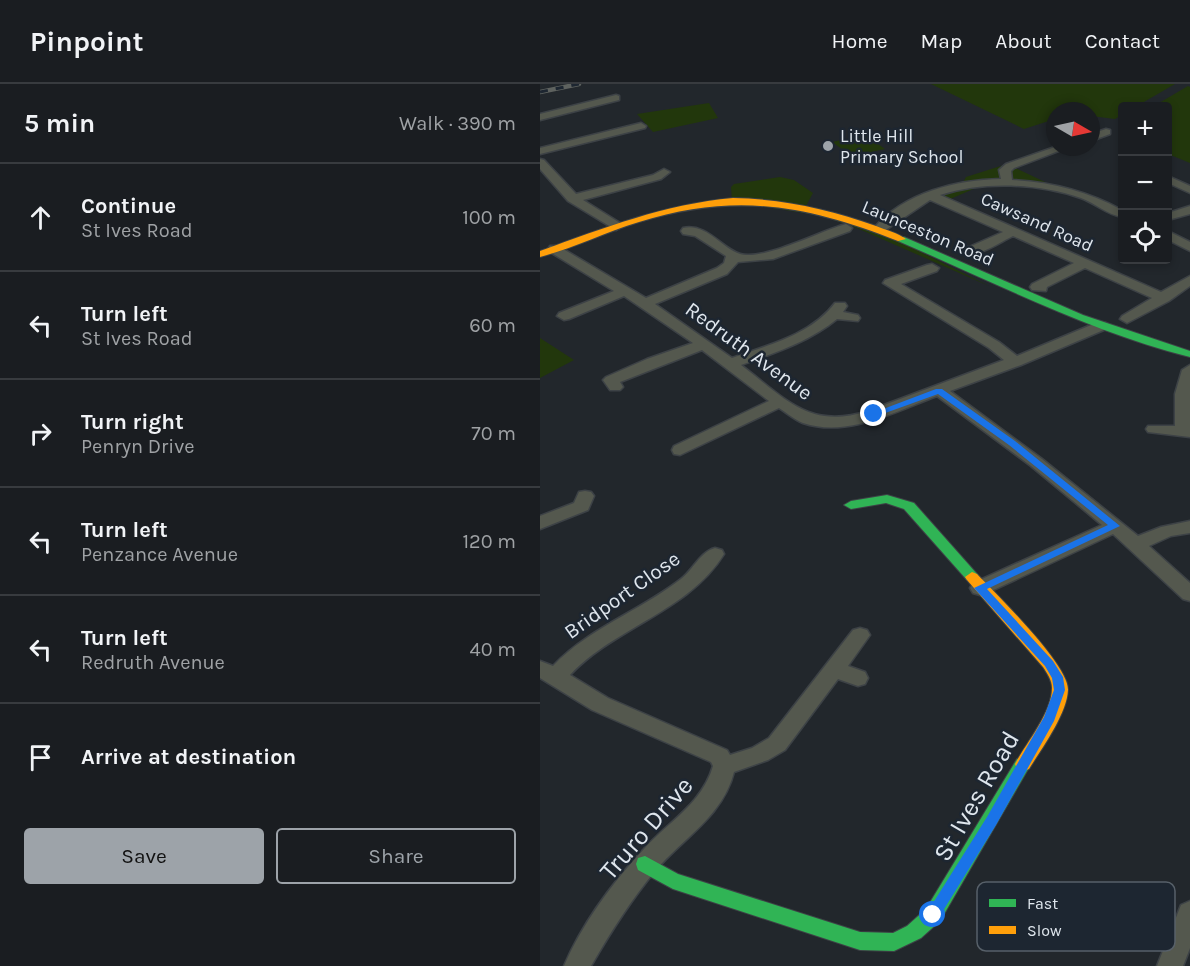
<!DOCTYPE html>
<meta charset="utf-8">
<style>
:root{--surface:#1a1d21;--page:#272a2e;--text:#f1f3f6;--muted:#9fa2a5;--line:#383b3f;--accent:#9da3a9}
body{margin:0;font-family:Karla,sans-serif;background:var(--page);color:var(--text)}
.controls{position:absolute;right:18px;top:18px;display:grid;overflow:hidden;border-radius:6px;box-shadow:0 3px 9px #0003}
.controls button{width:54px;height:54px;display:grid;place-items:center;padding:0;border:0;border-bottom:2px solid var(--line);background:var(--surface);color:var(--text);font:30px sans-serif}
.compass{position:absolute;left:506px;top:18px;width:54px;height:54px;border-radius:50%;background:var(--surface);box-shadow:0 3px 9px #0003;rotate:99deg}
.stop{position:absolute;width:18px;height:18px;margin:-14px;border:4px solid #1a73e8;border-radius:50%;background:#fff}
.stop.end{background:#1a73e8;border-color:#fff;box-shadow:0 2px 6px #0008}
.list{margin:0;padding:0;list-style:none}
h2{display:flex;justify-content:space-between;align-items:center;height:78px;margin:0;padding:0 24px;font-size:26px}
h2 small{font-size:20px;font-weight:400;color:var(--muted)}
.list li{display:grid;grid-template-columns:39px 1fr auto;gap:18px;align-items:center;box-sizing:border-box;height:108px;padding:0 24px;border-top:2px solid var(--line)}
.list b{display:block;font-size:22px;white-space:nowrap}
.list p{margin:0;font-size:20px;white-space:nowrap;color:var(--muted)}
.list em{font-size:20px;font-style:normal;color:var(--muted)}
.actions{display:flex;gap:12px;padding:18px 24px}
.actions a{flex:1;padding:14px 0;border:2px solid var(--accent);border-radius:6px;text-align:center;font-size:21px;color:var(--accent)}
.actions .main{background:var(--accent);color:#111}
.icon{flex:none;width:33px;height:33px;fill:none;stroke:currentColor;stroke-width:2;stroke-linecap:round;stroke-linejoin:round}
.map{position:relative;flex:none;width:650px;height:882px;overflow:hidden}
header{display:flex;align-items:center;gap:36px;box-sizing:border-box;height:84px;padding:0 30px;background:var(--surface);border-bottom:2px solid var(--line)}
header strong{font-size:28px}
nav{display:flex;gap:33px;margin-inline-start:auto;font-size:21px}
main{display:flex}
aside{flex:1;background:var(--surface)}
.map>svg:first-child{display:block}
.green{fill:#22370c}
.lines{fill:none;stroke-linecap:round;stroke-linejoin:round}
.street-casing{stroke:#3d4246;stroke-width:3}
.fast-casing{stroke:#3d4246;stroke-width:2}
.slow-casing{stroke:#3d4246;stroke-width:2}
.street{fill:#54584e;fill-rule:evenodd}
.fast{fill:#30b455;fill-rule:evenodd}
.slow{fill:#ff9f0a;fill-rule:evenodd}
.rail-casing{stroke:#5e625f;stroke-width:4.5}
.rail{stroke:#1d2631;stroke-width:3;stroke-dasharray:8;stroke-linecap:butt}
.route{fill:#1a73e8}
.poi-dot{fill:#9da3a9;stroke:#1d2631;stroke-width:2}
.labels{text-anchor:middle;stroke-width:5;stroke-linejoin:round;paint-order:stroke}
.far-poi-label{font-size:18px;fill:#dfe6ed;stroke:#1d2631;text-anchor:start}
.far-street-label{font-size:18px;fill:#dfe6ed;stroke:#1d2631}
.street-label{font-size:21px;fill:#dfe6ed;stroke:#1d2631}
.near-street-label{font-size:26px;fill:#dfe6ed;stroke:#1d2631}
.key{fill:#1d2631;stroke:#576069;stroke-width:1.5}
.key-label{font-size:16px;fill:#dfe6ed}
</style>
<header>
<strong>Pinpoint</strong>
<nav><a>Home</a><a>Map</a><a>About</a><a>Contact</a></nav>
</header>
<main>
<aside>
<h2>5 min<small>Walk · 390 m</small></h2>
<ul class="list">
<li><svg class="icon" aria-label="ahead" viewBox="0 0 24 24"><path d="M12 20V5M6 11l6-6 6 6"/></svg><div><b>Continue</b><p>St Ives Road</p></div><em>100 m</em></li>
<li><svg class="icon" aria-label="left" viewBox="0 0 24 24"><path d="M17 20v-9H6M10 6l-5 5 5 5"/></svg><div><b>Turn left</b><p>St Ives Road</p></div><em>60 m</em></li>
<li><svg class="icon" aria-label="right" viewBox="0 0 24 24"><path d="M7 20v-9h11M14 6l5 5-5 5"/></svg><div><b>Turn right</b><p>Penryn Drive</p></div><em>70 m</em></li>
<li><svg class="icon" aria-label="left" viewBox="0 0 24 24"><path d="M17 20v-9H6M10 6l-5 5 5 5"/></svg><div><b>Turn left</b><p>Penzance Avenue</p></div><em>120 m</em></li>
<li><svg class="icon" aria-label="left" viewBox="0 0 24 24"><path d="M17 20v-9H6M10 6l-5 5 5 5"/></svg><div><b>Turn left</b><p>Redruth Avenue</p></div><em>40 m</em></li>
<li><svg class="icon" aria-label="arrive" viewBox="0 0 24 24"><path d="M6 21V4h12l-3 4 3 4H6"/></svg><div><b>Arrive at destination</b></div></li>
</ul>
<div class="actions"><a class="main">Save</a><a>Share</a></div>
</aside>
<div class="map">
<svg width="650" height="882" viewBox="0 0 650 882">
<rect width="100%" height="100%" fill="#22272c"/>
<g class="green">
<polygon points="391,0 635,0 597,22 582,22 582,31 575,35 551,32 551,27 515,27 515,35 484,45"/>
<polygon points="648,2 650,3 650,79 628,70 628,22 614,22"/>
<polygon points="169,19 178,34 113,48 97,30"/>
<polygon points="325,51 345,65 312,72 292,58"/>
<polygon points="467,80 505,98 499,101 445,100 408,116 389,111 421,102 426,93"/>
<polygon points="240,93 254,96 273,109 266,122 317,136 449,202 319,145 282,132 226,123 213,118 192,117 191,103 194,100"/>
<polygon points="0,254 34,276 0,294"/>
</g>
<g class="lines">
<g class="street-casing">
<g id="street">
<polygon points="76,11 79,12 79,16 0,36 0,30"/>
<polygon points="101,39 106,42 105,44 0,70 0,64"/>
<polygon points="566,45 570,46 570,50 551,57 551,50"/>
<path d="M515 63H529L474 84 471 87 472 96C512 98 547 107 582 126V133C568 131 555 119 541 114 497 99 444 97 400 111L621 208 650 192V202L629 217 587 239 580 235 582 232 612 214 545 184 507 203 506 207 492 206 490 203 492 200 534 179 473 152C456 160 431 180 415 164L417 161 429 163 463 148 390 116 344 147 340 148 334 144C365 108 416 96 461 95L459 86 466 80Z"/>
<polygon points="0,75 4,76 36,110 113,91 124,85 130,88 121,95 43,116 80,139 82,142 76,146 28,117 0,85"/>
<polygon points="628,92 650,102 650,109 628,99"/>
<polygon points="650,122 650,130 628,136 628,129"/>
<path d="M306 140 312 144 310 147 233 175 198 178 187 190 115 220 192 274C228 261 271 251 295 219H305L307 222 303 228 318 231 320 234 318 237 297 235C269 258 234 269 201 281 246 315 269 346 328 327L464 276 449 264 343 199 345 196 387 181 392 180 399 184 397 187 361 200 459 258 477 272 556 239H566L568 242 566 245 481 281 410 307 502 375 598 452 621 443 650 437V449L631 452 609 462 650 499V517L643 515 573 450 447 509 440 511 433 509 430 504 433 499 562 441 491 382 397 312C356 327 308 354 263 339 255 336 247 329 239 324L140 371 134 370 132 366 134 362 229 317 162 266 80 298 83 303 80 306H70L63 296 66 293 107 275 153 259 84 212 29 235 24 236 17 232 19 229 74 207 10 168 8 165 10 162H18L106 214 177 184 184 179 186 172 155 152 143 150 141 147 143 144C167 139 181 164 200 170 224 177 280 147 306 140Z"/>
<polygon points="628,147 650,158 650,167 628,156"/>
<polygon points="650,281 650,353 608,348 606,345 608,342 635,342 635,310 642,286"/>
<polygon points="45,407 51,408 54,412 48,426 0,445 0,432 34,419 39,408"/>
<path d="M175 464 182 466 184 470C149 527 75 543 30 591L68 614 187 666 190 671 212 664 229 654 313 546 320 544 327 546 330 551 308 582 325 588 328 594 325 600 318 602 298 595 245 666 228 676 194 688C183 732 143 754 115 787 91 816 70 849 51 882H24C42 840 73 798 104 765 129 737 162 720 173 682L171 678 52 626 0 594V577L13 582C49 544 100 527 141 495 153 486 160 468 175 464Z"/>
<polygon points="650,817 650,864 643,882 617,882 641,821"/>
</g>
</g>
<g class="fast-casing">
<g id="fast">
<path d="M358 153H364L543 231 650 267V273C548 247 454 198 358 157Z"/>
<polygon points="347,411 374,419 437,490 439,493 437,496 427,496 364,425 346,419 311,425 304,421 311,417"/>
<polygon points="483,673 489,675 491,680 400,837 381,854 354,867 320,866 133,805 98,786 96,780 98,774 105,772 138,790 320,848 353,849 367,842 386,825 477,675"/>
</g>
</g>
<g class="slow-casing">
<g id="slow">
<path d="M193 114C242 115 289 125 336 142 346 146 358 149 366 155L358 157C266 121 196 108 99 138 66 148 34 164 0 173V167C64 144 125 120 193 114Z"/>
<path d="M432 488 437 490C456 510 529 581 528 606 527 630 502 664 489 685L483 687 477 685 475 680C486 659 512 629 512 604 512 596 507 589 503 583L427 496 425 493Z"/>
</g>
</g>
<use href="#street" class="street"/>
<use href="#fast" class="fast"/>
<use href="#slow" class="slow"/>
<g class="rail-casing">
<polyline id="rail" points="0,8 39,0"/>
</g>
<use href="#rail" class="rail"/>
</g>
<polygon class="route" points="396,305 402,305 475,357 580,442 447,505 513,577 523,593 525,606 514,637 456,741 398,835 393,837 388,835 386,831 388,827 447,733 504,633 514,606 512,594 505,582 434,504 568,441 469,361 398,310 337,332 330,330"/>
<circle class="poi-dot" cx="288" cy="62" r="6"/>
<g class="labels">
<g class="far-poi-label">
<text x="300" y="58">Little Hill<tspan x="300" dy="21">Primary School</tspan></text>
</g>
<g class="far-street-label">
<text transform="translate(497 138) rotate(24)" y="6">Cawsand Road</text>
<text transform="translate(388 149) rotate(23)" y="6">Launceston Road</text>
</g>
<g class="street-label">
<text transform="translate(209 267) rotate(36)" y="7">Redruth Avenue</text>
<text transform="translate(82 511) rotate(-35)" y="7">Bridport Close</text>
</g>
<g class="near-street-label">
<text transform="translate(436 712) rotate(-60)" y="9">St Ives Road</text>
<text transform="translate(106 744) rotate(-49)" y="9">Truro Drive</text>
</g>
</g>
<rect x="437" y="798" width="198" height="69" rx="9" class="key"/>
<rect x="449" y="815" width="27" height="8" fill="#30b455"/>
<rect x="449" y="842" width="27" height="8" fill="#ff9f0a"/>
<g class="key-label">
<text x="487" y="825">Fast</text>
<text x="487" y="852">Slow</text>
</g>
</svg>
<div class="controls">
<button>+</button>
<button>−</button>
<button><svg class="icon" aria-label="locate" viewBox="0 0 24 24"><circle cx="12" cy="12" r="6"/><path d="M12 2v4M12 18v4M2 12h4M18 12h4"/></svg></button>
</div>
<svg class="compass" viewBox="-18 -18 36 36"><path d="M0-13l5 13h-10z" fill="#e53935"/><path d="M0 13l5-13h-10z" fill="#9fa2a5"/></svg>
<div class="stop" style="left:393px;top:831px"></div>
<div class="stop end" style="left:334px;top:330px"></div>
</div>
</main>
